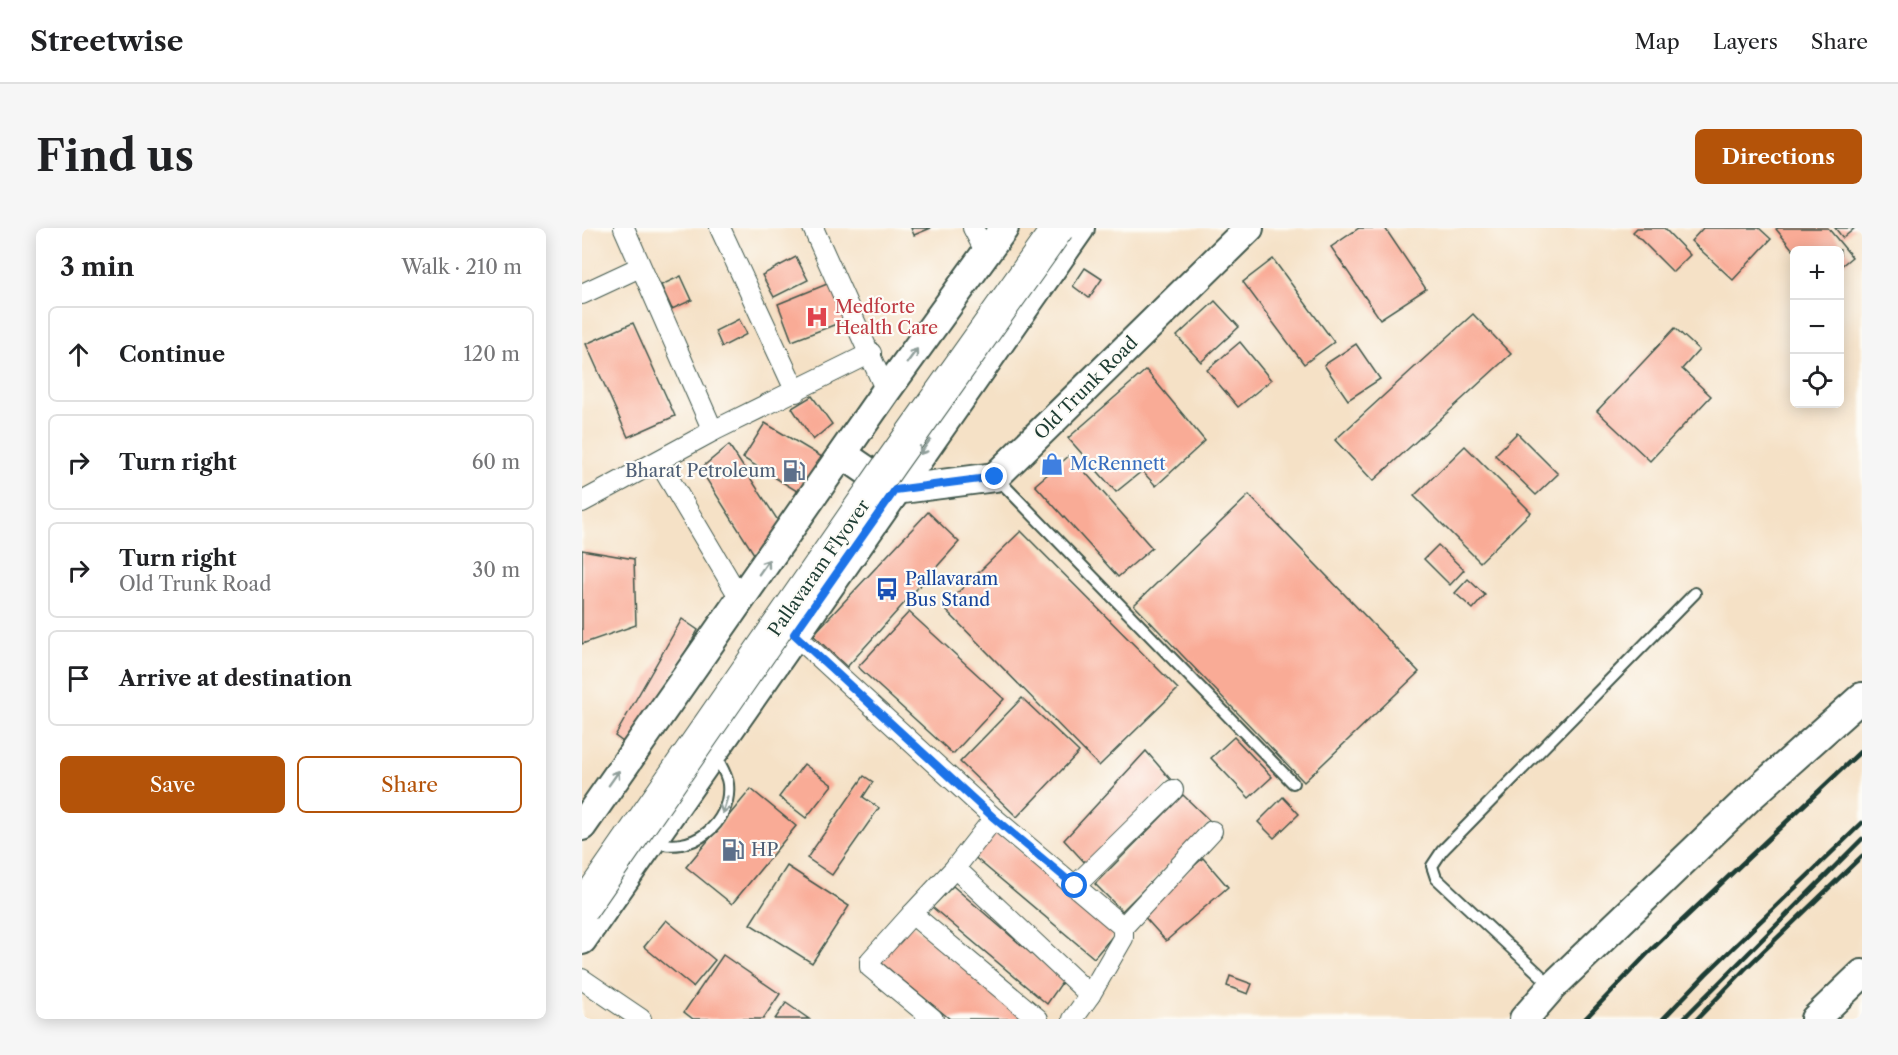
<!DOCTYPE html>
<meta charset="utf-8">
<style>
:root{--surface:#fff;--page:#f6f6f6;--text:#202124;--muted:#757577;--line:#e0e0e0;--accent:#b45309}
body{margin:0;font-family:"Libre Caslon Text",serif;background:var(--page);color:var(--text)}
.controls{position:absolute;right:18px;top:18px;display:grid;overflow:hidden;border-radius:9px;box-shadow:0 3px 15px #0003}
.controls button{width:54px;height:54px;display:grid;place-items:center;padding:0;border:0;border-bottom:2px solid var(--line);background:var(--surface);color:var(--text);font:30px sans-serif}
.stop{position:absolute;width:18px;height:18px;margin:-14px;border:4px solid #1a73e8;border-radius:50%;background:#fff}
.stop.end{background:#1a73e8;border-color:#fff;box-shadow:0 2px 6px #0008}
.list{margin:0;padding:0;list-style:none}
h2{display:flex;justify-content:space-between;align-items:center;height:78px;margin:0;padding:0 24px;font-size:26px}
h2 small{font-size:20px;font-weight:400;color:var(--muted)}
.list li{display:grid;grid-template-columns:39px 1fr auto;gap:18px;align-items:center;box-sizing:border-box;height:96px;margin:0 12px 12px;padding:0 12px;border:2px solid var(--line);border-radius:9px}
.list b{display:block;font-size:22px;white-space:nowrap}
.list p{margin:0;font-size:20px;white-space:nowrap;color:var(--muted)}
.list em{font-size:20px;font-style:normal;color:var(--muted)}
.actions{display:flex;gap:12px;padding:18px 24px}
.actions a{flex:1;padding:14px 0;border:2px solid var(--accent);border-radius:9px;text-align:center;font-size:21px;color:var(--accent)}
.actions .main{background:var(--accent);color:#fff}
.icon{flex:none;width:33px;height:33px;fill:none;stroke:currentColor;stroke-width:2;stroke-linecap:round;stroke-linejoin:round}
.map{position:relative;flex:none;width:1280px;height:791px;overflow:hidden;border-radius:9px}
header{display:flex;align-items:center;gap:36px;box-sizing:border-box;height:84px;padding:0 30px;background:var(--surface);border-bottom:2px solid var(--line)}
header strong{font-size:28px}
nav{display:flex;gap:33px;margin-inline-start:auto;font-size:21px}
.intro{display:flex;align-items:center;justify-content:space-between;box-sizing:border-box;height:144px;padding:0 36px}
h1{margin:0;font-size:42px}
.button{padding:15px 27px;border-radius:9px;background:var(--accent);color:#fff;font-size:21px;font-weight:700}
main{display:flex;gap:36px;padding:0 36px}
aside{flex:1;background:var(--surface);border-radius:9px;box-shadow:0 3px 15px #0003}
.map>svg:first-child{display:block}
.building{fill:#f9ab96}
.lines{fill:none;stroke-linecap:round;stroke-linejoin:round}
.lane-casing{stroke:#3f564a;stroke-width:14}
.street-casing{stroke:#3f564a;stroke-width:22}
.secondary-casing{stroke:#3f564a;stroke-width:32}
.lane{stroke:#fff;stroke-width:10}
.street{stroke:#fff;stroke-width:20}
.secondary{stroke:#fff;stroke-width:28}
.rail{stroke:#1f3d34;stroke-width:4.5}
.primary-bridge-casing{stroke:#3f564a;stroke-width:34;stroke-linecap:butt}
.primary-bridge{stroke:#fff;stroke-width:32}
.oneway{stroke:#8f9e9a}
.route{stroke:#1a73e8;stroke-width:8}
.labels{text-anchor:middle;stroke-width:4.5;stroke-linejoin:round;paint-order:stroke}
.health-label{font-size:18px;fill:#be3a42;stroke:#fdfcf7;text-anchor:start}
.street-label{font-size:18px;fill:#1f3d34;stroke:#fdfcf7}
.shop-label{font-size:18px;fill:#366cbe;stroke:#fdfcf7;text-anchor:start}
.service-label{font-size:18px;fill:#4e5e75;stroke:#fdfcf7;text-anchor:end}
.transit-label{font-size:18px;fill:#164399;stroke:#fdfcf7;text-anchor:start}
</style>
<header>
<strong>Streetwise</strong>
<nav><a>Map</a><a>Layers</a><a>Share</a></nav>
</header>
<div class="intro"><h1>Find us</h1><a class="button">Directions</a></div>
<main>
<aside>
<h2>3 min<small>Walk · 210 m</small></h2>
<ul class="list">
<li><svg class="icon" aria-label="ahead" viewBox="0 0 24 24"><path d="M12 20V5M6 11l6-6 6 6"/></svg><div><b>Continue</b></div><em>120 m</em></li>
<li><svg class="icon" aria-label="right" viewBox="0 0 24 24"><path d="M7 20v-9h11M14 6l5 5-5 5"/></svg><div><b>Turn right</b></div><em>60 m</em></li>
<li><svg class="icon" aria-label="right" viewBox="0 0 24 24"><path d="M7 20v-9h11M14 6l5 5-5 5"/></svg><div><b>Turn right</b><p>Old Trunk Road</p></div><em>30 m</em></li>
<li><svg class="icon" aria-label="arrive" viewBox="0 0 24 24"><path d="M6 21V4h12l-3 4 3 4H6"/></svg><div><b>Arrive at destination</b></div></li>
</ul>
<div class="actions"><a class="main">Save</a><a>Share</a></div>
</aside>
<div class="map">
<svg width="1280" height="791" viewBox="0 0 1280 791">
<rect width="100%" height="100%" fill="#fdfcf7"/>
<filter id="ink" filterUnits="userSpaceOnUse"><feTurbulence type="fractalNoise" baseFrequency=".0167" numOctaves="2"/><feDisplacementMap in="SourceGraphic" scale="12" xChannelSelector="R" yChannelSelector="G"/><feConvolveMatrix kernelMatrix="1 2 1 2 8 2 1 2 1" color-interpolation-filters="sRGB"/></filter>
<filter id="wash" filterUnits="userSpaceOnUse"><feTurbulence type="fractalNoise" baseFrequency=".008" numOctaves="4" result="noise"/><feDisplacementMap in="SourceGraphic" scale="24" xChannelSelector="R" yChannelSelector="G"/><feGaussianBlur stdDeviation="1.35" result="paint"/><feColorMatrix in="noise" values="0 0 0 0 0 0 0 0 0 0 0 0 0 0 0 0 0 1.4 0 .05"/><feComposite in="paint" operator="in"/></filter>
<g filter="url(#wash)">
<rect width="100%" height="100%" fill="#f5e1c6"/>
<g id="blocks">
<g class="building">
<polygon points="329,0 349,0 332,7"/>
<polygon points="777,0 803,0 844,61 798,91 749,19"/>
<polygon points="1055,0 1082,0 1108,27 1091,44 1051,4"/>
<polygon points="1121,0 1177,0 1189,11 1151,52 1109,13"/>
<polygon points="1196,0 1246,0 1270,29 1258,39 1258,22 1211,22 1194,1"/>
<polygon points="1253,0 1273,0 1261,10"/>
<polygon points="214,29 226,52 192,69 180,47"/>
<polygon points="691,31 752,114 722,136 661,54"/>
<polygon points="503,40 520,51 507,70 491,58"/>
<polygon points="99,48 110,72 90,81 79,57"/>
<polygon points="250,54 265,92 210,113 196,76"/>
<polygon points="633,73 657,99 619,134 595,108"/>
<polygon points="891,86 929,126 791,253 753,212"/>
<polygon points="157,91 165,106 140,119 133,103"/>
<polygon points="51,95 93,188 46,209 4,116"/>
<polygon points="1093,100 1117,122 1100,141 1129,168 1068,233 1015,183"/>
<polygon points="658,114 689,152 656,179 625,142"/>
<polygon points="774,116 798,151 766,172 742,137"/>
<polygon points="564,142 623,213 574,258 560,243 534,264 486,210"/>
<polygon points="230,168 250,196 231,212 210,180"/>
<polygon points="183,195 245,232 223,268 161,230"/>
<polygon points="935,205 976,246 954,267 913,227"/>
<polygon points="147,217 204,305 172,326 118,241"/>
<polygon points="883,218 949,284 898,334 832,268"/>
<polygon points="488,227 570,320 536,349 453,257"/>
<polygon points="667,267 837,444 722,554 552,377"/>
<polygon points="346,284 377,314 265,439 231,407"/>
<polygon points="439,303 596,461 517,538 361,379"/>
<polygon points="856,317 882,342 868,357 842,331"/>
<polygon points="0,322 52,331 54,397 0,416"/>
<polygon points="886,351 903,367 891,381 873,365"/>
<polygon points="327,384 422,471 371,526 276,439"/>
<polygon points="100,391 116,402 49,520 33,508"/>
<polygon points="440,470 497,524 435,589 378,534"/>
<polygon points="652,509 690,549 667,570 629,530"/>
<polygon points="564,523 589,552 505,637 482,612"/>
<polygon points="222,536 250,557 224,590 197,569"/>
<polygon points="282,548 291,554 281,569 297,580 250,647 225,630"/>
<polygon points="169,561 214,598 150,676 104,639"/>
<polygon points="601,567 629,594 540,683 513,656"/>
<polygon points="701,569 717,586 692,610 676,594"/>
<polygon points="412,601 534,704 512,730 390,627"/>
<polygon points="621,630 646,659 584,713 559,685"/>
<polygon points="205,638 267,678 230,735 168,696"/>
<polygon points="371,658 481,753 465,776 350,679"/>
<polygon points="84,692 133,732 111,759 62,719"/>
<polygon points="327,695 445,791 368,791 296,732"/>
<polygon points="141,727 198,766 181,791 111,791 102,784"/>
<polygon points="648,748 670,756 666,766 645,758"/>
<polygon points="204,775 227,791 193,791"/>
</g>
</g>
</g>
<g filter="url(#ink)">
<use href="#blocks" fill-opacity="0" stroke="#3f564a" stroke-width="1.5"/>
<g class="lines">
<g class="lane-casing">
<g id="lane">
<polyline points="414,249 711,555"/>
<path d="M71 613C109 628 150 596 146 556 145 546 137 535 133 526"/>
<polyline points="970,758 854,650 850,638 860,623 1113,365"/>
</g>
</g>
<g class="street-casing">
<g id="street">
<polyline points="42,0 131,203"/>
<polyline points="138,0 214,164"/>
<polyline points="231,0 304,163"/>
<polyline points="391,0 404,25"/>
<polyline points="0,66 58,39"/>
<polyline points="77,234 159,372"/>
<polyline points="0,274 131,203 289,125"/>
<polyline points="212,406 412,590 541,699"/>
<polyline points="412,590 373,640 330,686 456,791"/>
<polyline points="373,640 508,767 491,791"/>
<polyline points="493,658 591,562"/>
<polyline points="330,686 288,733 288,739 351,791"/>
<polyline points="0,751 59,791"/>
<polyline points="508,767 541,710 541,699 630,603"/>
</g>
</g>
<g class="secondary-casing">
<g id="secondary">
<polyline points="262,227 313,262 413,249 667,0"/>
<polyline points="0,598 304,163 422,0"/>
<polyline points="0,712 498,0"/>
<polyline points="942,791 970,759 1169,568 1280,469"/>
<polyline points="1233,791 1280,746"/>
</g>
</g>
<use href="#lane" class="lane"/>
<use href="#street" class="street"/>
<use href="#secondary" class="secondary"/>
<g class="rail">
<polyline points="1003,791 1068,723 1280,522"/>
<polyline points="1081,791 1124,746 1280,595"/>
<polyline points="1101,791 1280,611"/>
<polyline points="1115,791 1163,741 1280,628"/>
</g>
<g class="primary-bridge-casing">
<polyline id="primary-bridge" points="0,681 309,235 476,0"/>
</g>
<use href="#primary-bridge" class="primary-bridge"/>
</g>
<defs><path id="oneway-shaft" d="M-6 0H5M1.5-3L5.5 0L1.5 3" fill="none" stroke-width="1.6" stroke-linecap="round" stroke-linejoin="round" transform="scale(1.5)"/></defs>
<g class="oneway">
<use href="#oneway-shaft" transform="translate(330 128) rotate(-54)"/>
<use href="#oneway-shaft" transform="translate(343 219) rotate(125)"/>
<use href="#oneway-shaft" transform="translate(182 339) rotate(-55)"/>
<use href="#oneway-shaft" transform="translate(32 550) rotate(-55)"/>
<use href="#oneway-shaft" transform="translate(143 577) rotate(107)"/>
</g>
</g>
<g class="lines" filter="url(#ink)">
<polyline class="route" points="413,249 313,262 212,406 412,590 493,658"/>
</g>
<defs>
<g id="hospital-bare" transform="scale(1.8)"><path d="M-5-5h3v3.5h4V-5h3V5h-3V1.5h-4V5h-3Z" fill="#e0444e" stroke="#fdfcf7" stroke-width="2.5" paint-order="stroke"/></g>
<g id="shop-bare" transform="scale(1.8)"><path d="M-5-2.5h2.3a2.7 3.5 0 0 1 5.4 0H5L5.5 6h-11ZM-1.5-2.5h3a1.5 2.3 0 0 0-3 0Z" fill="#3f7fe0" stroke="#fdfcf7" stroke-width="2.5" paint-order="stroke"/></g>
<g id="fuel-bare" transform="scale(1.8)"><path d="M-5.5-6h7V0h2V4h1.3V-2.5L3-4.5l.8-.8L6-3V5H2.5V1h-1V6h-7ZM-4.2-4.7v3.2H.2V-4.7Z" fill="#5c6f8a" stroke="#fdfcf7" stroke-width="2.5" paint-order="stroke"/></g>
<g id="bus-bare" transform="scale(1.8)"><path d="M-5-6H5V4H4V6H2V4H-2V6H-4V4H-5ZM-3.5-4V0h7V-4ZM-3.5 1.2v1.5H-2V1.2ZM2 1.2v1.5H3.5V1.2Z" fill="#1a4fb4" stroke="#fdfcf7" stroke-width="2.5" paint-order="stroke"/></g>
</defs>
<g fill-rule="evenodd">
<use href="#hospital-bare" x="235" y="89"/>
<use href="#shop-bare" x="470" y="236"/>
<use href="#fuel-bare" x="212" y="243"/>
<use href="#bus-bare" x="305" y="361"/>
<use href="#fuel-bare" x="151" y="622"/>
</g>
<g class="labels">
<g class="health-label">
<text x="253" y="85">Medforte<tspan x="253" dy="21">Health Care</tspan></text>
</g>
<g class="street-label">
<text transform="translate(504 160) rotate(-45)" y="6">Old Trunk Road</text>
<text transform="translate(237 340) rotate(-55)" y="6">Pallavaram Flyover</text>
</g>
<g class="shop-label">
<text x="488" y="242">McRennett</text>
</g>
<g class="service-label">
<text x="194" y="249">Bharat Petroleum</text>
<text x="169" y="628" text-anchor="start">HP</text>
</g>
<g class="transit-label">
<text x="323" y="357">Pallavaram<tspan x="323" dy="21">Bus Stand</tspan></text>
</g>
</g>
</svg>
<div class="controls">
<button>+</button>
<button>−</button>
<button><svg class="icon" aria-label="locate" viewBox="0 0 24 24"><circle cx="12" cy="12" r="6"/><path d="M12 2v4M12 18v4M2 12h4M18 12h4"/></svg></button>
</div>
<div class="stop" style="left:493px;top:658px"></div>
<div class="stop end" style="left:413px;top:249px"></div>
</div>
</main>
